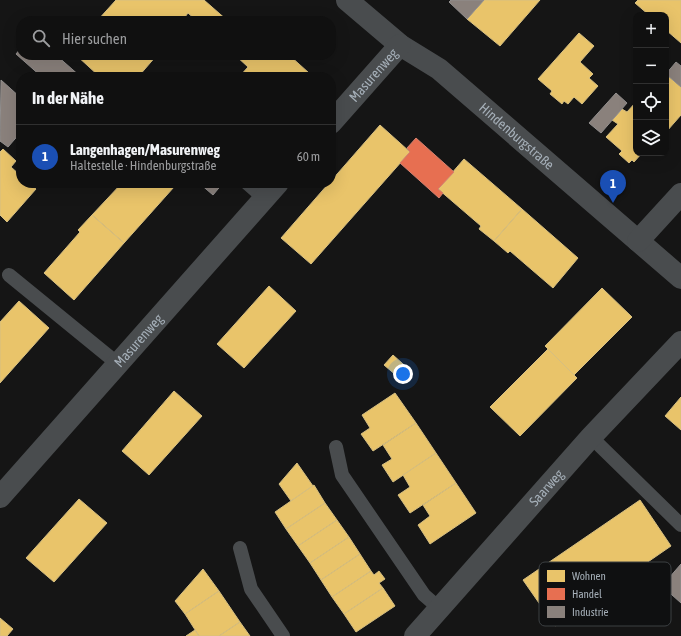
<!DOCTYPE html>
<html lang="de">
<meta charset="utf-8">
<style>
:root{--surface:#101010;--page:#1e1e1e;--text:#f1f3f6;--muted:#9c9d9f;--line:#303030;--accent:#b45309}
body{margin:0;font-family:"Asap Condensed",sans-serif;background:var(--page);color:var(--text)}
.controls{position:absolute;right:12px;top:12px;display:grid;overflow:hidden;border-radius:8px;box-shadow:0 4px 16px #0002}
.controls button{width:36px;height:36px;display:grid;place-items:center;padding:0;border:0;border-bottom:1px solid var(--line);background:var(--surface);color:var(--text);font:20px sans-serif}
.you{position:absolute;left:403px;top:374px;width:14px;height:14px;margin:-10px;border:3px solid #fff;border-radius:50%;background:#1a73e8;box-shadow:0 0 0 6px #1a73e833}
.badge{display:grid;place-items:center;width:26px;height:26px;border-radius:50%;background:var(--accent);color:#fff;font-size:13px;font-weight:700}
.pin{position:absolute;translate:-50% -33px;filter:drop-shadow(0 1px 2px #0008)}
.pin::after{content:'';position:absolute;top:21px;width:14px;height:12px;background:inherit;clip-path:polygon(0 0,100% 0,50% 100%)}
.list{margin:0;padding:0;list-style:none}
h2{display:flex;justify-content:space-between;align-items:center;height:52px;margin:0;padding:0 16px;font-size:17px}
h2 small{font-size:13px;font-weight:400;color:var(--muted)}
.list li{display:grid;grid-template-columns:26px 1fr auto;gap:12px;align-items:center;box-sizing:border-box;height:64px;padding:0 16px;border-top:1px solid var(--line)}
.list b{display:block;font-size:15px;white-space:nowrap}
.list p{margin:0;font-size:13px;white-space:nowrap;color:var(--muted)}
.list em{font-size:13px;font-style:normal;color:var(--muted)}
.icon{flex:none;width:22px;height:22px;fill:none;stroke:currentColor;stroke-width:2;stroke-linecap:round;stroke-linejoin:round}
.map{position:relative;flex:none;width:681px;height:636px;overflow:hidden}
.search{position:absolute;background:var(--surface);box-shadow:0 4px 16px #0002;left:16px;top:16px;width:320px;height:44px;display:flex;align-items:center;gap:10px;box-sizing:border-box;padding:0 14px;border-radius:16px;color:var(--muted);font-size:15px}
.panel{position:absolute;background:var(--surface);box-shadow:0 4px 16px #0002;left:16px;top:72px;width:320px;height:116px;border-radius:16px}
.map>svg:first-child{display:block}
.homes{fill:#e9c46a;stroke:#d5be81}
.shops{fill:#e76f51;stroke:#d38270}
.industry{fill:#8a817c;stroke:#928f8e}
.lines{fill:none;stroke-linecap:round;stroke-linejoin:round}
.service{stroke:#494c4e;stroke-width:14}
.minor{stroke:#494c4e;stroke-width:22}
.labels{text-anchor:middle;stroke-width:4;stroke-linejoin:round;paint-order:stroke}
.street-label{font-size:14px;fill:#a5afb8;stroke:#0f1011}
.key{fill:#0f1011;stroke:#3c4043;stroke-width:1}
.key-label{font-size:11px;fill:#a5afb8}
</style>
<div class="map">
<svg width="681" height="636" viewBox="0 0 681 636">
<rect width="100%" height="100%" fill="#151515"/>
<g class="homes">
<polygon points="116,0 204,0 228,21 197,21 188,13 182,21 97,21"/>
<polygon points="484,0 540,0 500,46 467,19"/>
<polygon points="638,0 681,0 681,43 666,30 666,15 649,15 635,3"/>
<polygon points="579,33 594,46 580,62 593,74 589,78 598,86 582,104 574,97 568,104 564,101 562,104 550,94 552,91 538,79"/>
<polygon points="76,55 157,55 138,77 100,77"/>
<polygon points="235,55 289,55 309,73 306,77 239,77 248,67"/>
<polygon points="666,74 681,87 681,115 667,131 666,130"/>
<polygon points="636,102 636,153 642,153 634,162 632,160 629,163 619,154 622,151 606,137 618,124 612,120 622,109 627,112"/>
<polygon points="380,125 410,152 311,264 281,238 329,183 331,183 331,181"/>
<polygon points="3,149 16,161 11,167 21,176 21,183 29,183 36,189 7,222 0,215 0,152"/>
<polygon points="464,159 522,209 494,241 479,229 481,226 438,189"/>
<polygon points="122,183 170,183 174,187 124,243 92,215"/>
<polygon points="522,209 578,258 553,288 510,251 508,253 494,241"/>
<polygon points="92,215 124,243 74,300 44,273 80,232 78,230"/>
<polygon points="269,286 296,311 244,368 217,344"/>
<polygon points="602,288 632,317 574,375 545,346"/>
<polygon points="19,301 49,328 0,383 0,322"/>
<polygon points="548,349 577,378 520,436 490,407"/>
<polygon points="393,355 412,372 404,382 384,365"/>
<polygon points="174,391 202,416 149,475 122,451"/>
<polygon points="395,393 416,423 373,451 361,434 370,428 362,415"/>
<polygon points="681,397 681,430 665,416"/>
<polygon points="416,423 436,453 393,482 382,465 392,459 383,445"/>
<polygon points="436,453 456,483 410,513 398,495 410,487 403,475"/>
<polygon points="297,463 313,486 291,501 279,484"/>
<polygon points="456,483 476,513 430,544 418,525 430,516 423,505"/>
<polygon points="314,485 325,503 286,529 275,512"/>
<polygon points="79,499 107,523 54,582 26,558"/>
<polygon points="640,500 671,546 555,626 523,580"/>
<polygon points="325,503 337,520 298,546 286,529"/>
<polygon points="337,520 349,537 310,563 298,546"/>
<polygon points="349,537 360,554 321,580 310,563"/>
<polygon points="360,554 371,571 332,597 321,580"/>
<polygon points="203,569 219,591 185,614 175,601"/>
<polygon points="371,571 374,575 379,571 385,579 379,583 383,588 344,614 332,597"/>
<polygon points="383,588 395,606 356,632 344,614"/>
<polygon points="219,591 240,622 219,636 199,636 185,614"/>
<polygon points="0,618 13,629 7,636 0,636"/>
<polygon points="240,622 250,636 219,636"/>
<polygon points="195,630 199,636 186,636"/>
</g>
<polygon class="shops" points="416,138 454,172 438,189 443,193 439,198 400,163 410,152 407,148"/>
<g class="industry">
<polygon points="451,0 484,0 467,19 449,2"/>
<polygon points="21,48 21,55 56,55 81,77 42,77 16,54"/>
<polygon points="676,62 681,66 681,87 666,74"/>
<polygon points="1,80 21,98 21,132 8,147 0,141"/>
<polygon points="616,93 627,103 601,133 589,123"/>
<polygon points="199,183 223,183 213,195"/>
<polygon points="681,564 681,603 662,586"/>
</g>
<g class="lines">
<g class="service">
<polyline points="247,183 264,198"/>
<polyline points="9,275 118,364"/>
<polyline points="591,437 681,525"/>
<polyline points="336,447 342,475 424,595 439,608"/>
<polyline points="240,548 251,589 283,636"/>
</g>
<g class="minor">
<path id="s1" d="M347 0 400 45 439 69 681 278"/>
<path id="s2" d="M331 123 400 45"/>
<polyline points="638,241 681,194"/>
<path id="s3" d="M0 497 278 183"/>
<path id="s4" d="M415 636 591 437 681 342"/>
</g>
</g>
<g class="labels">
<g class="street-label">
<text dy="5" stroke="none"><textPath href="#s2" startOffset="64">Masurenweg</textPath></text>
<text dy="5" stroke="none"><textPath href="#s1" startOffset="218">Hindenburgstraße</textPath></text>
<text dy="5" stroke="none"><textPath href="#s3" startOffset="209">Masurenweg</textPath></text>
<text dy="5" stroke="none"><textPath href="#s4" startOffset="198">Saarweg</textPath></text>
</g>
</g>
<rect x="539" y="562" width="132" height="64" rx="6" class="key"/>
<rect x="547" y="570" width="18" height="12" fill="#e9c46a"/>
<rect x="547" y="588" width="18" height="12" fill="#e76f51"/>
<rect x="547" y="606" width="18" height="12" fill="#8a817c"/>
<g class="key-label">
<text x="572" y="580">Wohnen</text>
<text x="572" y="598">Handel</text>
<text x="572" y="616">Industrie</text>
</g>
</svg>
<div class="controls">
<button>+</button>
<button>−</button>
<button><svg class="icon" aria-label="locate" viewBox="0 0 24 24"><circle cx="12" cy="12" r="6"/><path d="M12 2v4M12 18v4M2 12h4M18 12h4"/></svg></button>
<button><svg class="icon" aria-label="layers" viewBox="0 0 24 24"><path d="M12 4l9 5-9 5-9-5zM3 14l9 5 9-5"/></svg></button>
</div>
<div class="you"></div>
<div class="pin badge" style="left:613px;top:203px;background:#1a4fb4">1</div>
<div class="search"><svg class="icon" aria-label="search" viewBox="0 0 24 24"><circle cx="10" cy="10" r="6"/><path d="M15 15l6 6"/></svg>Hier suchen</div>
<section class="panel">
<h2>In der Nähe<small></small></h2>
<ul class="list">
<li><span class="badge" style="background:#1a4fb4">1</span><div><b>Langenhagen/Masurenweg</b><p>Haltestelle · Hindenburgstraße</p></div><em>60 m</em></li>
</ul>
</section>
</div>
